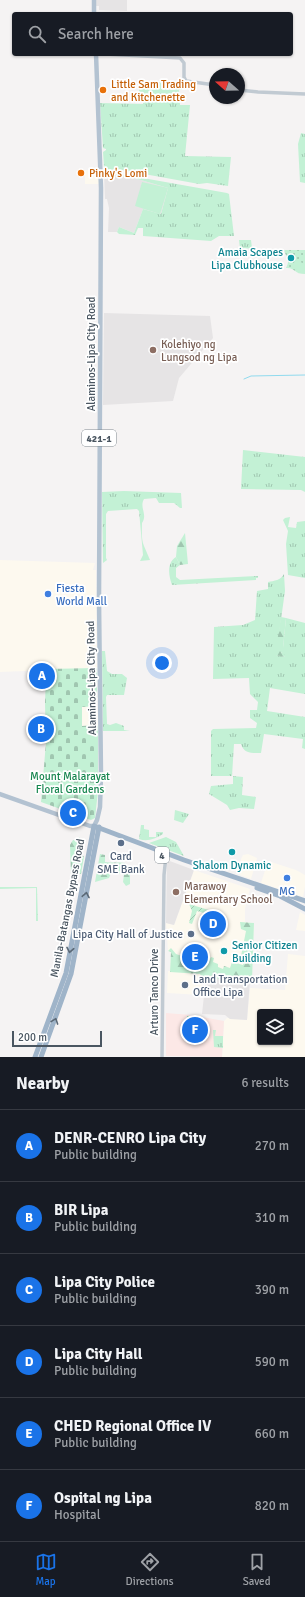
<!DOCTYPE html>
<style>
:root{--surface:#171b24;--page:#20242c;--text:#f1f3f6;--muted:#9ea1a6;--line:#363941;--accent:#1a73e8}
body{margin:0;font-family:Signika,sans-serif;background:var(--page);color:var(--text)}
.controls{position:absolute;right:12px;bottom:12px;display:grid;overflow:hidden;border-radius:4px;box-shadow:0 1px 3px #0004}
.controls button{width:36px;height:36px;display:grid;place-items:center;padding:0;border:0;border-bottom:1px solid var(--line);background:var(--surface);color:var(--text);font:20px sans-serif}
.compass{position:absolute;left:209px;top:68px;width:36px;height:36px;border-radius:50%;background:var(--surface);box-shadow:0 1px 3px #0004;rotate:290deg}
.scale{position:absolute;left:12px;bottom:10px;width:90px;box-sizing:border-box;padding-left:4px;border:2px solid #4a5661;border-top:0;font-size:11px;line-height:14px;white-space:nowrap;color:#4a5661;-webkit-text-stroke:3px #fff;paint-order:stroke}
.you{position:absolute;left:162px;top:663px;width:14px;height:14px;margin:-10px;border:3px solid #fff;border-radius:50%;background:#1a73e8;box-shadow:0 0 0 6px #1a73e833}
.badge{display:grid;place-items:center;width:26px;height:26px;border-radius:50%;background:var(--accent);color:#fff;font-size:13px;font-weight:700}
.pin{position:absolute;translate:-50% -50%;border:2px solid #fff;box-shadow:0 1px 4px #0006}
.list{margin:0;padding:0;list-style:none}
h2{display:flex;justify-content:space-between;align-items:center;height:52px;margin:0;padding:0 16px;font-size:17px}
h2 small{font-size:13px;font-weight:400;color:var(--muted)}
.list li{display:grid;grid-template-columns:26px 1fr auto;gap:12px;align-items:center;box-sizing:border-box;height:72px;padding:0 16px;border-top:1px solid var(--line)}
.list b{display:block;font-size:15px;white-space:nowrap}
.list p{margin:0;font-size:13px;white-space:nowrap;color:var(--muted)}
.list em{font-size:13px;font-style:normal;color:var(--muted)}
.icon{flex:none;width:22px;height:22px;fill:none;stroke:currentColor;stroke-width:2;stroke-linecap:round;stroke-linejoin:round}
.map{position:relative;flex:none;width:305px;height:1057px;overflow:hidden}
.search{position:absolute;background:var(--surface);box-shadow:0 1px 3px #0004;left:12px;right:12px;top:12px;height:44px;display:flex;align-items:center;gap:10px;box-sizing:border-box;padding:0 14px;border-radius:4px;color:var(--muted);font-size:15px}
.sheet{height:484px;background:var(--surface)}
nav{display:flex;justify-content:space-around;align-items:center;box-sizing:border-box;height:56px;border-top:1px solid var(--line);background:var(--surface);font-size:11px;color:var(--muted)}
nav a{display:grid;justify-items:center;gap:2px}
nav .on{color:var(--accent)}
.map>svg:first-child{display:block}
.commercial{fill:#fdf9ef;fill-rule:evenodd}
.education{fill:#e6e4e5}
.medical{fill:#fce8e6}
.grass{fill:url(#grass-tufts)}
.forest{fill:url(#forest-firs)}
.cemetery{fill:url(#cemetery-stones)}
.park{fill:url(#park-dots)}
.garden{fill:url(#garden-furrows)}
.pitch{fill:#c3f1d5}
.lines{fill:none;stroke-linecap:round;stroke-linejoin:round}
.stream{stroke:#90daee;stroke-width:1}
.tertiary{stroke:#c1cad2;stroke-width:3.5}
.primary{stroke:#b3c2d1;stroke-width:4.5}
.trunk{stroke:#9fb4c9;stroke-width:5}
.oneway{stroke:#5b6976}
.food-dot{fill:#e8710a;stroke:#fff;stroke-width:1.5}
.culture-dot{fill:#0f9aa8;stroke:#fff;stroke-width:1.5}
.education-dot{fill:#8d6e63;stroke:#fff;stroke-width:1.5}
.shop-dot{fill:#3f7fe0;stroke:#fff;stroke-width:1.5}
.service-dot{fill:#5c6f8a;stroke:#fff;stroke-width:1.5}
.labels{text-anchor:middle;stroke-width:3.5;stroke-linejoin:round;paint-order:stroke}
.shield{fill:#fff;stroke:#808990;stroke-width:1}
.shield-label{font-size:10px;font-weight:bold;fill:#4a5661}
.food-label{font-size:11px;fill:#c56008;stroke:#fff;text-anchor:start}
.culture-label{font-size:11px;fill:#0d838f;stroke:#fff;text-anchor:end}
.education-label{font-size:11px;fill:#785e54;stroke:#fff;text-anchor:start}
.street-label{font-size:11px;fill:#4a5661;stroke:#fff}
.shop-label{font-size:11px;fill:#366cbe;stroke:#fff;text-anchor:start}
.park-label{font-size:11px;fill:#17864f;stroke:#fff}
.service-label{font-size:11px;fill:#4e5e75;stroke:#fff}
</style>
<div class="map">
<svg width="305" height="1057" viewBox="0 0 305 1057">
<defs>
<pattern id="grass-tufts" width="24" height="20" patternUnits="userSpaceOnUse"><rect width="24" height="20" fill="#c3f1d5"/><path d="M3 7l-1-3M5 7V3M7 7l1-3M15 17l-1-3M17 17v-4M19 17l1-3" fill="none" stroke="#a0c6b0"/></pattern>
<pattern id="forest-firs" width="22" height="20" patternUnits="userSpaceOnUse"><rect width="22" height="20" fill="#c3f1d5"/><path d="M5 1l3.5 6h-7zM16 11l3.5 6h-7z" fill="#a0c6b0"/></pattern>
<pattern id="cemetery-stones" width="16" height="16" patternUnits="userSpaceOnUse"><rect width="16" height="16" fill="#c3f1d5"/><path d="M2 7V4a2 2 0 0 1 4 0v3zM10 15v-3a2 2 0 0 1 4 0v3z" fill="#a0c6b0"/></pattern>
<pattern id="park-dots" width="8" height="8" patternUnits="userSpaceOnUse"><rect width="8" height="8" fill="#c3f1d5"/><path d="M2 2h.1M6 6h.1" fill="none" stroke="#a0c6b0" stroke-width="1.8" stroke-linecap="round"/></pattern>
<pattern id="garden-furrows" width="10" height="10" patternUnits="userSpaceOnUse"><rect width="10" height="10" fill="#c3f1d5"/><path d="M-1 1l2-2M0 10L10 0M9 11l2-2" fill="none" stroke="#a0c6b0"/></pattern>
</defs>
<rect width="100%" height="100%" fill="#f5f3f3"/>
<g class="commercial">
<rect x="85" y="170" width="14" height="14"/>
<polygon points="0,560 95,563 93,570 96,570 97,668 0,672"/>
<polygon points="82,706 97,706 98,725 82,726"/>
<polygon points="248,854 257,858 251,879 240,875 241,859 243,855"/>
<polygon points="268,861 296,870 305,875 305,887 303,897 261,883"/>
<polygon points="194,870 250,889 245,909 245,922 254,923 252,982 202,977 201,995 167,993 168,971 170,971 171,952 168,951 166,923 174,925"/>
<polygon points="300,912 305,915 305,931 296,930"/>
<path d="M288 954 305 956V1057H222L224 1021 227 1018 247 1020 250 988 285 990ZM260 1012H290V1042H260Z"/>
</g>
<g class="education">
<polygon points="96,0 127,0 127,11 99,10 99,6 96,6"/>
<polygon points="104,174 134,178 168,188 161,214 143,209 134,233 119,227 117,232 108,232 109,208 107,199 105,199"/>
<polygon points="104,313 210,316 213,338 179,378 173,401 103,405"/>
<polygon points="167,860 194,870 174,925 166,923"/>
<polygon points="206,977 250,981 247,1020 230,1019 225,1015 202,1014"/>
</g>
<polygon class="medical" points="166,1013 191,1015 224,1021 222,1057 166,1056"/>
<g class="grass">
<polygon points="182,81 185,86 183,86 182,90 179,90 180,105 190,105 185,156 231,157 228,186 207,183 199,184 122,170 118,172 105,170 104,166 103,152 106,150 106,149 103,148 100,103 143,104 143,99 139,99 139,88 145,88 145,82 161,82 161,89 174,90 175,83 179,83"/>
<polygon points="301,133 305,134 305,183 300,182 298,144"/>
<polygon points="104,174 126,175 227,193 229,194 234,236 219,236 211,241 143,236 143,228 138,228 135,235 119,234 117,232 119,227 134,233 143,209 161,214 168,188 134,178"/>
<polygon points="239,240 251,240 252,248 240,249"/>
<polygon points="243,450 305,457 305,492 301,490 241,489"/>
<path d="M124 491 181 493 182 508H180L174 503H159L156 498 144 499C139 508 148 514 142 523 142 530 141 539 144 546 146 551 148 555 150 560L140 561 143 555 139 511 137 509 108 511 106 514V558L107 560 103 563 102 492Z"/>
<polygon points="290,517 288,527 296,528 297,522 305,521 305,578 288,575 286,544 288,531 283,520 285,518"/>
<path d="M176 557 180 565 176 568V577L180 580 258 576V578H256V580L172 585C169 577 166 563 176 557Z"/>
<path d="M284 574 285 591 276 655 286 657 281 654 283 651V648L286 618 305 623V694L270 688 267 711 305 717V749L302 748 303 739 264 734 261 753C252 753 244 754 241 744H234L232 776H211V731L213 729 256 728 257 723 250 718V710H257L258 702 250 694 249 678 213 679 214 627 243 625 255 620 257 591 268 589V582C274 581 281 580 284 574Z"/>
<polygon points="102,651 105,651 107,671 112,674 122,674 127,678 124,695 107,695 106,697 107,724 110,725 116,723 124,726 124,730 130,731 103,731"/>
<polygon points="233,776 243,777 242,795 256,797 254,809 239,808 230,810 227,805 209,794 211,786 233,784"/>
<polygon points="175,810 189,814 183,823 174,820"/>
<path d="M141 825H144V829L149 830V837H156V832H163V834C155 839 147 842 139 839Z"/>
<polygon points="166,837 176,842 184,856 149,843"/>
<polygon points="0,887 37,887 38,921 36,921 36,888 0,889"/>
<polygon points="187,1016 191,1016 193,1020 193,1028 196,1028 194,1032 190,1032 186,1029"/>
<polygon points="213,1030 216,1030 215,1036 223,1036 223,1048 214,1047"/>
</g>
<g class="forest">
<polygon points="185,533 188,564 180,565 176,557 177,546"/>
<polygon points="281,617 286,618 283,648 283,652 281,653 286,655 286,657 275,655"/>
<polygon points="80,837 79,850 84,857 81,874 71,874 70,845 73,840 77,840"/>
<path d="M100 854 105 855V862C112 863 117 862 125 863L124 870H130V884L126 886 123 882 124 875 112 871 109 878 95 882Z"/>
<polygon points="240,922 254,923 252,982 202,977 200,974 170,972 171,952 168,951 171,948 176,954 182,956 185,948 198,953 200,958 209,961 211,957 214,958 213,962 218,964 218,967 223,969 224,966 230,968 232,962 243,965 245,958 241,956 246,931 241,929"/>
</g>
<polygon class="cemetery" points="97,668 97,706 82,707 82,726 98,725 98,791 95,818 91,820 41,802 46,742 45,705 46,669"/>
<path class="park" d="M284 250H305V274C294 274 295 267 286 268 291 258 286 258 284 250Z"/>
<polygon class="garden" points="189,904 212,911 211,915 197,911 192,924 189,923 192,911"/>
<g class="pitch">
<polygon points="142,182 168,188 160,214 135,206"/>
<polygon points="295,260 305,264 305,273 292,268"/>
</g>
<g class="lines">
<polyline class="stream" points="244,379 251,376 305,375"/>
<g class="tertiary">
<polyline points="106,54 180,58 184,63 184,77 186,81 215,85"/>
<polyline points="239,90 258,92 305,94"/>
<polyline points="162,1057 164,875 166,856"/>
</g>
<g class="primary">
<polyline points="94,0 94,14"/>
<polyline points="0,794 90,826 94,826 97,820 100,807 101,775 99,600 101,188 96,54"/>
</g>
<g class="trunk">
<polyline points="257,888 280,896 305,909"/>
<polyline points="35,1057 66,973 94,826 184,860 305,901"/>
<polyline points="41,1057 71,974 99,827"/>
</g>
</g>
<defs><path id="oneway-chevron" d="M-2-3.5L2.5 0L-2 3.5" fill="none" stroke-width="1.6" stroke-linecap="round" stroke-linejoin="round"/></defs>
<g class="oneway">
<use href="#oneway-chevron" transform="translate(86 895) rotate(-79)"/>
<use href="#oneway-chevron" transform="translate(70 950) rotate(101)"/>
<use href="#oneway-chevron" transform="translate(55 1021) rotate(-70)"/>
</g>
<g class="food-dot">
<circle cx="103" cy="90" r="4"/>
<circle cx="81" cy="173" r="4"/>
</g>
<g class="culture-dot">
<circle cx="291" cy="258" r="4"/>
<circle cx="232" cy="852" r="4"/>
<circle cx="224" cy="951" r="4"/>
</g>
<g class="education-dot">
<circle cx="153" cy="350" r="4"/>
<circle cx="176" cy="892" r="4"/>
</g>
<g class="shop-dot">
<circle cx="48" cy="594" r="4"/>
<circle cx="287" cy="878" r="4"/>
</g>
<g class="service-dot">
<circle cx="121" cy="843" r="4"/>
<circle cx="191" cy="934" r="4"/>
<circle cx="185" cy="985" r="4"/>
</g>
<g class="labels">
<g class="shield">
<rect x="82" y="430" width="34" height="16" rx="3"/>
<rect x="155" y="847" width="14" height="16" rx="3"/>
</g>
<g class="shield-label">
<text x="99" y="442">421-1</text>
<text x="162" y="859">4</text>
</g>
<g class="food-label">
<text x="111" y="88">Little Sam Trading<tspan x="111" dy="13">and Kitchenette</tspan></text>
<text x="89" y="177">Pinky's Lomi</text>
</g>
<g class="culture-label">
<text x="283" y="256">Amaia Scapes<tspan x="283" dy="13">Lipa Clubhouse</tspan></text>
<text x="232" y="869" text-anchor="middle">Shalom Dynamic</text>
<text x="232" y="949" text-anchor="start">Senior Citizen<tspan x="232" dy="13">Building</tspan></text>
</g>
<g class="education-label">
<text x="161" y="348">Kolehiyo ng<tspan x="161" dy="13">Lungsod ng Lipa</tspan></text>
<text x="184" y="890">Marawoy<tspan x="184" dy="13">Elementary School</tspan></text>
</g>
<g class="street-label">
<text transform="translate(91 354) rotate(-90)" y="4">Alaminos-Lipa City Road</text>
<text transform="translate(91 678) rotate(-91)" y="4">Alaminos-Lipa City Road</text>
<text transform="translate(67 908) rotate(-79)" y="4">Manila-Batangas Bypass Road</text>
<text transform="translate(154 992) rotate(-90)" y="4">Arturo Tanco Drive</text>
</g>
<g class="shop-label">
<text x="56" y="592">Fiesta<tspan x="56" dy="13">World Mall</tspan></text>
<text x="287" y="895" text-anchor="middle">MG</text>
</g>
<g class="park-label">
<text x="70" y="780">Mount Malarayat<tspan x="70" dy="13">Floral Gardens</tspan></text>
</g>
<g class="service-label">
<text x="121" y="860">Card<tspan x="121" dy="13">SME Bank</tspan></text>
<text x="183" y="938" text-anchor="end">Lipa City Hall of Justice</text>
<text x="193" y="983" text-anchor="start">Land Transportation<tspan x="193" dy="13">Office Lipa</tspan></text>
</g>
</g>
</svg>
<div class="controls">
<button><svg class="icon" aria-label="layers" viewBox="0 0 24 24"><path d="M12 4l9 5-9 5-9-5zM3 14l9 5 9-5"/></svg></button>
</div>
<svg class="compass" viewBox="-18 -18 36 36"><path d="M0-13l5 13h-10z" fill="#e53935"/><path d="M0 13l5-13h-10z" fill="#9ea1a6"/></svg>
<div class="scale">200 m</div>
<div class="you"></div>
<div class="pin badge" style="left:42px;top:676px">A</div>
<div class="pin badge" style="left:41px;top:729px">B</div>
<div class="pin badge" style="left:73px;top:813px">C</div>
<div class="pin badge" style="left:213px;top:924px">D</div>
<div class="pin badge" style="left:195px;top:957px">E</div>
<div class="pin badge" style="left:195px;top:1030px">F</div>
<div class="search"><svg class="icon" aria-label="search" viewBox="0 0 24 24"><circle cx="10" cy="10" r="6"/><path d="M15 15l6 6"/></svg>Search here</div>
</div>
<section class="sheet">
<h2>Nearby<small>6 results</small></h2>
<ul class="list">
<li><span class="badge">A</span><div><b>DENR-CENRO Lipa City</b><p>Public building</p></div><em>270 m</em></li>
<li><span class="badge">B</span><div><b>BIR Lipa</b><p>Public building</p></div><em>310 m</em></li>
<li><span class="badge">C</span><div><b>Lipa City Police</b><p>Public building</p></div><em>390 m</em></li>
<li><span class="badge">D</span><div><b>Lipa City Hall</b><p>Public building</p></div><em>590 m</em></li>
<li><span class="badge">E</span><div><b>CHED Regional Office IV</b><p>Public building</p></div><em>660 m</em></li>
<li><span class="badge">F</span><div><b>Ospital ng Lipa</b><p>Hospital</p></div><em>820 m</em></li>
</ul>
</section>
<nav>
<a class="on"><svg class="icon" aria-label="map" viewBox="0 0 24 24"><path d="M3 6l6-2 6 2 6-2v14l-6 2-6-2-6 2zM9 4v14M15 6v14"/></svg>Map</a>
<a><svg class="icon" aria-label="directions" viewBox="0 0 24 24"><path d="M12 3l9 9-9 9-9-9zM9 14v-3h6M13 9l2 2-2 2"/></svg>Directions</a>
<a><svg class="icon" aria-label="saved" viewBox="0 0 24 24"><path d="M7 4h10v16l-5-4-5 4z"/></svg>Saved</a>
</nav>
